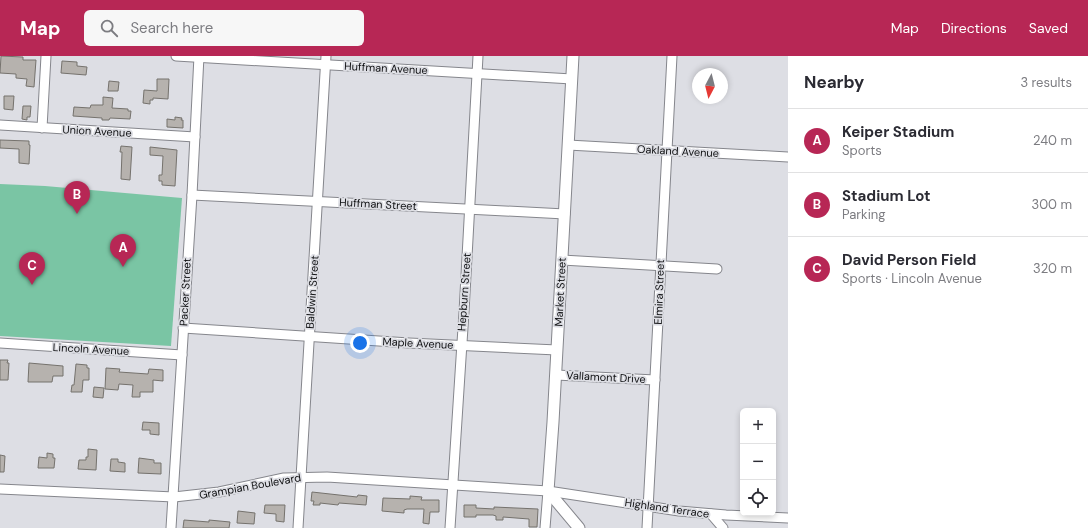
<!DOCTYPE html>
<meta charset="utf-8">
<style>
:root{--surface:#fff;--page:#f7f7f7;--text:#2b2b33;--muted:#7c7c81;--line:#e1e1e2;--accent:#b72755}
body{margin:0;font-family:"DM Sans",sans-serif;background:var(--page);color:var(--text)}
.controls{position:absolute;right:12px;bottom:12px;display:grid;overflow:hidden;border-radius:6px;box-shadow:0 2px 6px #0003}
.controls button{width:36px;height:36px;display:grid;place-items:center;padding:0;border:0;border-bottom:1px solid var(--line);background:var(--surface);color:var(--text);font:20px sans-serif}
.compass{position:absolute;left:692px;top:12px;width:36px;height:36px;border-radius:50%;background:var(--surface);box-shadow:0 2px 6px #0003;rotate:187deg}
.you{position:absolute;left:360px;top:287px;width:14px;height:14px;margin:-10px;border:3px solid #fff;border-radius:50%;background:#1a73e8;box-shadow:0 0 0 6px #1a73e833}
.badge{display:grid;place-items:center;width:26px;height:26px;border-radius:50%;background:var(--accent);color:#fff;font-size:13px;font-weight:700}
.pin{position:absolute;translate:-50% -33px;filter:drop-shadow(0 1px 2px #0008)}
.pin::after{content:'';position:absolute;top:21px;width:14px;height:12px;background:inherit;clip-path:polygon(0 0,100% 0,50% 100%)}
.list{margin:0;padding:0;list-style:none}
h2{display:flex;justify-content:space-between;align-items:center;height:52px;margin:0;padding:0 16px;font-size:17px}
h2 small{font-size:13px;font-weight:400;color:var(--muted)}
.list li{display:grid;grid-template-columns:26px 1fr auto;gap:12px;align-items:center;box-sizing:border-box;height:64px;padding:0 16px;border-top:1px solid var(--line)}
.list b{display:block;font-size:15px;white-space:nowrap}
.list p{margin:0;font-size:13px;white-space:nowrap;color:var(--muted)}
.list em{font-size:13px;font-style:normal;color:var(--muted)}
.icon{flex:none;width:22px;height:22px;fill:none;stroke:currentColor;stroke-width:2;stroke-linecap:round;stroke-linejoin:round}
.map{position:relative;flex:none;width:788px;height:472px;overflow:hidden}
header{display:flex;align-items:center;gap:24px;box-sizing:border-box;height:56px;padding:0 20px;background:var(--accent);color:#fff}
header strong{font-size:19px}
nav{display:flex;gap:22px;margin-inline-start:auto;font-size:14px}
.search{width:280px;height:36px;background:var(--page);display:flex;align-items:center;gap:10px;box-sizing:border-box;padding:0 14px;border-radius:6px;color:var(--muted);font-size:15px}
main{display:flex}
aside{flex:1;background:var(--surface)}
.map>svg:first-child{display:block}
.green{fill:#7ac5a4}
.building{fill:#b6b2ae;stroke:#75726d}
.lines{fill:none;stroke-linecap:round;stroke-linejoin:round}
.minor-casing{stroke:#85868c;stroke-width:11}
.major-casing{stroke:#85868c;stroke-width:13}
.minor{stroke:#fff;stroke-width:9}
.major{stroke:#fff;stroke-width:11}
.labels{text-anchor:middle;stroke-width:3.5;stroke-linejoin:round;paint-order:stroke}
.street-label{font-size:11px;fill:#0e0f11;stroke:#dddee4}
</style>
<header>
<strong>Map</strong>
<div class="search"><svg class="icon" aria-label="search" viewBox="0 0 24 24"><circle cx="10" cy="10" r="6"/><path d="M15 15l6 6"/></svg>Search here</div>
<nav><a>Map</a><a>Directions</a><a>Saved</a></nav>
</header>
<main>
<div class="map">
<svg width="788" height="472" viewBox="0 0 788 472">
<rect width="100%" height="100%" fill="#dddee4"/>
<polygon class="green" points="0,128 45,130 182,142 171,290 0,280"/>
<g class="building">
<polygon points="1,0 23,1 23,4 36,4 34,31 26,30 27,23 16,22 16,18 0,17"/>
<polygon points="62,5 77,6 77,10 87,11 86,19 61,17"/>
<polygon points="157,23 169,23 168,43 153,42 153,44 150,44 150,48 143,47 144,34 157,35"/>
<polygon points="109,25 119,26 118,35 108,35"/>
<polygon points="4,40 14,40 13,54 4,53"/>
<polygon points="103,41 113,42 112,52 128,53 128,55 131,55 130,63 110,62 109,64 102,64 102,62 73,60 74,51 90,52 91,49 103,49"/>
<polygon points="23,50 31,50 30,61 27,61 27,64 22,63"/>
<polygon points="175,61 182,62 181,64 183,64 183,72 167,71 167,63 175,64"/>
<polygon points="0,84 29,85 29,89 30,89 29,108 19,107 19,93 0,92"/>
<polygon points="121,90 132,91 130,124 121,123 122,96 120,96"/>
<polygon points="150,91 177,94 175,130 162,129 162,125 159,125 159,119 162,119 163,100 150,99"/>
<polygon points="0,304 8,304 7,307 9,307 8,324 0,324"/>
<polygon points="29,307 63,310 63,320 53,320 52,326 28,326"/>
<polygon points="76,308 87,309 87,312 89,312 89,324 83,324 82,336 71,336 72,329 74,329"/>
<polygon points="106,312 120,313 119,316 148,318 149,313 163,314 163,325 153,324 153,336 140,336 140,341 132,341 133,329 119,328 118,334 105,333"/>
<polygon points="94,331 104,332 103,342 93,341"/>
<polygon points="143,366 159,367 159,379 150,378 150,374 142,374"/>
<polygon points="88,393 97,394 96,414 78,413 79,404 86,404 86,401 88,401"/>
<polygon points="47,397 53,398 53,402 55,402 54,412 38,412 39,401 47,402"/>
<polygon points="0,399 5,400 4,416 0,416"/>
<polygon points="139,402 154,404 154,407 161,407 161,418 138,417"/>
<polygon points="111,403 118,403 118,406 125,407 125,416 110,415"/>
<polygon points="312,436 357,441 358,439 367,440 366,449 339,447 338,449 320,447 320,449 313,449 314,445 311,445"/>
<polygon points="410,440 422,441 421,444 439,444 439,456 430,456 429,468 423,467 424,453 407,453 404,454 404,457 382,455 383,442 410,443"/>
<polygon points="265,449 285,449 284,466 276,465 276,458 264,457"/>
<polygon points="464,449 476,449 476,452 494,453 494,451 538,453 537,471 529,471 529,463 503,461 503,464 496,464 496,460 493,459 476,459 476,461 464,461"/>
<polygon points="238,455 255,457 254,468 237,467"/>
<polygon points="184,464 209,466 209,464 230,466 229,472 183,472"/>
</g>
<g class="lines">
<g class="minor-casing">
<g id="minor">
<polyline points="176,0 572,23"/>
<polyline points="0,69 195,81"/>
<polyline points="42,72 46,0"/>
<polyline points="568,89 788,101"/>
<polyline points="192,139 565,158"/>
<polyline points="562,204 717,213"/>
<polyline points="183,272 409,287 557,294"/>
<polyline points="0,287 182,299"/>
<polyline points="556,319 655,324"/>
<polyline points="0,433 174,441 219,436 284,422 327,421 548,435 679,455 726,459 788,462"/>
<polyline points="711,458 723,472"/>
<polyline points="171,472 192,139 199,0"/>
<polyline points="298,472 326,0"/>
<polyline points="450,472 464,256 478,0"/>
<polyline points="545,472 548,435"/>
<polyline points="647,472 672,0"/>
</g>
</g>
<g class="major-casing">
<polyline id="major" points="573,0 553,366 548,435 579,472"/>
</g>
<use href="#minor" class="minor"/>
<use href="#major" class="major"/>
</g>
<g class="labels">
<g class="street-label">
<text transform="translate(386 12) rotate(3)" y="4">Huffman Avenue</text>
<text transform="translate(97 75) rotate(3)" y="4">Union Avenue</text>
<text transform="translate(678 95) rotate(3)" y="4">Oakland Avenue</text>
<text transform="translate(378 148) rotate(3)" y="4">Huffman Street</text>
<text transform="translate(185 236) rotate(-87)" y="4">Packer Street</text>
<text transform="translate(312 236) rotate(-86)" y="4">Baldwin Street</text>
<text transform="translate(464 236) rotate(-86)" y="4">Hepburn Street</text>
<text transform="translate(560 236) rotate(-87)" y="4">Market Street</text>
<text transform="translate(659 236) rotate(-88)" y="4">Elmira Street</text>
<text transform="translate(418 287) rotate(3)" y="4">Maple Avenue</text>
<text transform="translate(91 293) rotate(3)" y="4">Lincoln Avenue</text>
<text transform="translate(606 321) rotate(3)" y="4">Vallamont Drive</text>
<text transform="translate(250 430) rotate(-10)" y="4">Grampian Boulevard</text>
<text transform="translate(667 452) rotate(8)" y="4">Highland Terrace</text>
</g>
</g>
</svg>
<div class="controls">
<button>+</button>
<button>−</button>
<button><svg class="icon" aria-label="locate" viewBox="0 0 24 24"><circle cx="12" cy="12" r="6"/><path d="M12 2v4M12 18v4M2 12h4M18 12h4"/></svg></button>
</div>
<svg class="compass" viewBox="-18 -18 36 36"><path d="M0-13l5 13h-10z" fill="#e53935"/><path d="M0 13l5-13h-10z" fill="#7c7c81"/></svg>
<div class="you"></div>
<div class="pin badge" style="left:123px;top:211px">A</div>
<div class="pin badge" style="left:77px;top:158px">B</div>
<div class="pin badge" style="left:32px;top:229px">C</div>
</div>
<aside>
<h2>Nearby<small>3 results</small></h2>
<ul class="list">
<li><span class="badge">A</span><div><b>Keiper Stadium</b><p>Sports</p></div><em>240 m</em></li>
<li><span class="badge">B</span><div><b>Stadium Lot</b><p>Parking</p></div><em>300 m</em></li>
<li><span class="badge">C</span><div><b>David Person Field</b><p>Sports · Lincoln Avenue</p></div><em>320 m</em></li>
</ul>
</aside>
</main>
